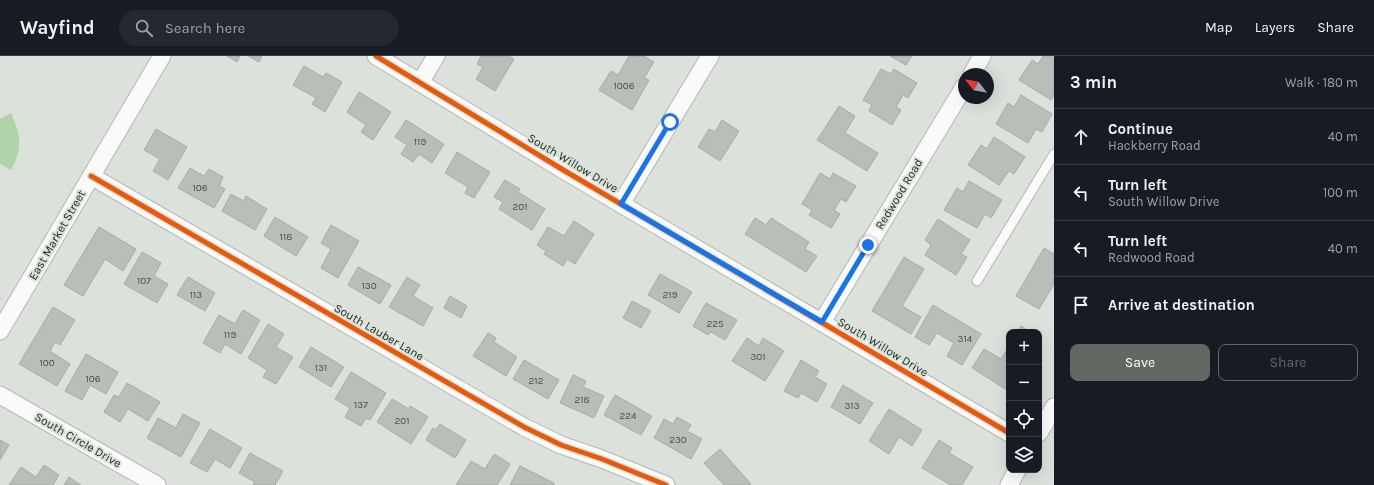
<!DOCTYPE html>
<meta charset="utf-8">
<style>
:root{--surface:#171b24;--page:#242831;--text:#f1f3f6;--muted:#9ea1a6;--line:#363941;--accent:#646863}
body{margin:0;font-family:Karla,sans-serif;background:var(--page);color:var(--text)}
.controls{position:absolute;right:12px;bottom:12px;display:grid;overflow:hidden;border-radius:8px;box-shadow:0 4px 16px #0002}
.controls button{width:36px;height:36px;display:grid;place-items:center;padding:0;border:0;border-bottom:1px solid var(--line);background:var(--surface);color:var(--text);font:20px sans-serif}
.compass{position:absolute;left:958px;top:12px;width:36px;height:36px;border-radius:50%;background:var(--surface);box-shadow:0 4px 16px #0002;rotate:301deg}
.stop{position:absolute;width:12px;height:12px;margin:-9px;border:3px solid #1a73e8;border-radius:50%;background:#fff}
.stop.end{background:#1a73e8;border-color:#fff;box-shadow:0 1px 4px #0008}
.list{margin:0;padding:0;list-style:none}
h2{display:flex;justify-content:space-between;align-items:center;height:52px;margin:0;padding:0 16px;font-size:17px}
h2 small{font-size:13px;font-weight:400;color:var(--muted)}
.list li{display:grid;grid-template-columns:26px 1fr auto;gap:12px;align-items:center;box-sizing:border-box;height:56px;padding:0 16px;border-top:1px solid var(--line)}
.list b{display:block;font-size:15px;white-space:nowrap}
.list p{margin:0;font-size:13px;white-space:nowrap;color:var(--muted)}
.list em{font-size:13px;font-style:normal;color:var(--muted)}
.actions{display:flex;gap:8px;padding:12px 16px}
.actions a{flex:1;padding:9px 0;border:1px solid var(--accent);border-radius:8px;text-align:center;font-size:14px;color:var(--accent)}
.actions .main{background:var(--accent);color:#fff}
.icon{flex:none;width:22px;height:22px;fill:none;stroke:currentColor;stroke-width:2;stroke-linecap:round;stroke-linejoin:round}
.map{position:relative;flex:none;width:1054px;height:429px;overflow:hidden}
header{display:flex;align-items:center;gap:24px;box-sizing:border-box;height:56px;padding:0 20px;background:var(--surface);border-bottom:1px solid var(--line)}
header strong{font-size:19px}
nav{display:flex;gap:22px;margin-inline-start:auto;font-size:14px}
.search{width:280px;height:36px;background:var(--page);display:flex;align-items:center;gap:10px;box-sizing:border-box;padding:0 14px;border-radius:22px;color:var(--muted);font-size:15px}
main{display:flex}
aside{flex:1;background:var(--surface)}
.map>svg:first-child{display:block}
.green{fill:#b0d3aa}
.building{fill:#babeb9;stroke:#a8aca7}
.lines{fill:none;stroke-linecap:round;stroke-linejoin:round}
.service-casing{stroke:#b4b8b3;stroke-width:11}
.minor-casing{stroke:#b4b8b3;stroke-width:19}
.service{stroke:#fafafa;stroke-width:9}
.minor{stroke:#fafafa;stroke-width:17}
.cycleway-casing{stroke:#dae3d9;stroke-width:8}
.cycleway{stroke:#e8590c;stroke-width:5}
.route{stroke:#1a73e8;stroke-width:5}
.labels{text-anchor:middle;stroke-width:4;stroke-linejoin:round;paint-order:stroke}
.number-label{font-size:10px;fill:#4a4d48}
.street-label{font-size:12px;fill:#242723;stroke:#dae3d9}
</style>
<header>
<strong>Wayfind</strong>
<div class="search"><svg class="icon" aria-label="search" viewBox="0 0 24 24"><circle cx="10" cy="10" r="6"/><path d="M15 15l6 6"/></svg>Search here</div>
<nav><a>Map</a><a>Layers</a><a>Share</a></nav>
</header>
<main>
<div class="map">
<svg width="1054" height="429" viewBox="0 0 1054 429">
<rect width="100%" height="100%" fill="#dce1db"/>
<path class="green" d="M11 57C21 79 23 93 11 114L0 108V63Z"/>
<g class="building">
<polygon points="227,0 240,0 237,6"/>
<polygon points="248,0 262,0 259,6"/>
<polygon points="481,0 509,0 514,3 495,35 476,23 483,11 477,8"/>
<polygon points="629,0 644,0 654,6 644,22 649,24 632,54 599,34 611,15 618,19"/>
<polygon points="890,0 912,0 906,9"/>
<polygon points="1043,0 1051,0 1054,2 1054,39 1051,44 1019,24 1032,4 1038,8"/>
<polygon points="304,10 323,21 326,17 342,26 325,56 312,48 316,42 293,29"/>
<polygon points="881,13 891,18 894,13 917,27 908,42 903,39 896,51 901,54 892,69 869,55 872,49 863,44"/>
<polygon points="359,36 391,56 373,84 361,76 366,69 347,56"/>
<polygon points="1021,39 1052,58 1042,76 1036,73 1028,87 996,68 1008,47 1014,51"/>
<polygon points="839,50 855,60 845,77 878,97 867,115 817,84"/>
<polygon points="406,64 444,88 432,107 419,98 413,106 401,98 407,89 395,81"/>
<polygon points="722,64 739,75 720,105 698,91 709,73 715,76"/>
<polygon points="156,73 187,91 168,124 153,115 160,103 144,94"/>
<polygon points="994,81 1025,101 1014,118 1009,115 999,129 968,109 981,89 987,93"/>
<polygon points="457,96 490,116 474,142 465,137 468,131 445,117"/>
<polygon points="190,112 204,120 209,113 223,121 219,130 225,133 214,152 178,132"/>
<polygon points="820,117 830,123 833,117 856,130 846,146 841,143 834,154 840,158 831,172 809,159 812,154 802,148"/>
<polygon points="505,124 520,133 518,136 545,153 532,174 499,153 503,146 494,141"/>
<polygon points="969,125 1002,144 991,162 985,158 977,172 944,154 957,132 963,136"/>
<polygon points="231,138 244,145 246,140 267,153 255,174 222,155"/>
<polygon points="275,161 308,181 296,200 264,180"/>
<polygon points="755,162 766,169 771,162 809,186 805,193 817,200 806,216 745,178"/>
<polygon points="938,163 970,184 961,198 967,201 956,219 925,199 931,189 925,184"/>
<polygon points="574,165 594,178 575,208 567,203 563,210 544,198 546,195 537,189 548,171 564,180"/>
<polygon points="331,169 359,185 338,222 321,212 331,193 321,187"/>
<polygon points="99,171 136,193 123,215 105,203 83,240 64,229"/>
<polygon points="1044,192 1054,198 1054,228 1039,253 1016,240"/>
<polygon points="142,196 161,207 154,220 168,228 157,247 124,228"/>
<polygon points="904,201 924,213 902,250 921,261 911,278 872,255"/>
<polygon points="358,211 391,229 380,248 348,229"/>
<polygon points="660,218 692,236 679,257 648,239"/>
<polygon points="188,221 215,237 205,255 177,239"/>
<polygon points="407,221 420,229 413,240 433,252 423,270 389,251"/>
<polygon points="450,240 467,250 461,262 444,252"/>
<polygon points="632,245 651,255 641,272 623,262"/>
<polygon points="706,247 737,264 725,284 711,276 708,279 693,270"/>
<polygon points="933,249 981,278 962,309 947,300 954,287 937,277 929,289 915,281"/>
<polygon points="53,251 75,264 60,289 55,286 50,295 70,308 57,330 19,308"/>
<polygon points="243,254 260,264 241,298 225,288 220,297 203,287 219,259 235,268"/>
<polygon points="268,268 284,278 276,291 293,301 276,328 263,321 267,314 248,302"/>
<polygon points="1021,270 1030,276 1018,276"/>
<polygon points="488,277 496,282 494,286 517,301 506,320 473,300"/>
<polygon points="747,282 759,290 763,282 784,295 765,325 732,305"/>
<polygon points="1009,290 1009,330 1007,334 972,312 984,293 1001,303"/>
<polygon points="311,291 344,311 331,331 299,311"/>
<polygon points="86,298 118,316 106,338 90,329 82,344 65,335"/>
<polygon points="524,304 559,324 548,343 513,323"/>
<polygon points="801,304 819,315 815,321 827,328 817,346 801,337 798,342 784,335"/>
<polygon points="351,316 386,337 370,364 366,362 361,370 345,361 350,352 335,343"/>
<polygon points="573,319 586,325 583,331 604,340 594,362 560,347"/>
<polygon points="127,327 160,346 148,365 128,353 120,366 104,356 114,339 119,341"/>
<polygon points="843,329 873,347 860,368 831,351"/>
<polygon points="615,339 652,360 641,379 604,359"/>
<polygon points="392,343 409,353 410,350 428,361 411,388 377,366"/>
<polygon points="889,353 922,374 912,390 899,381 889,398 869,385"/>
<polygon points="183,358 200,367 181,401 147,382 158,362 176,372"/>
<polygon points="677,361 691,369 687,375 702,383 691,403 654,382 664,363 673,368"/>
<polygon points="440,368 466,384 455,402 426,384 433,372 436,374"/>
<polygon points="210,373 242,392 230,412 215,403 207,416 190,407"/>
<polygon points="0,384 9,389 0,404"/>
<polygon points="939,384 952,392 949,397 973,411 962,429 951,429 922,412"/>
<polygon points="720,393 751,428 750,429 724,429 704,407"/>
<polygon points="250,397 283,415 275,429 253,429 255,426 239,417"/>
<polygon points="494,398 510,408 497,429 456,429 471,405 485,413"/>
<polygon points="44,409 59,419 53,429 9,429 21,411 36,421"/>
<polygon points="520,410 554,427 554,429 510,429"/>
<polygon points="69,421 81,429 64,429"/>
</g>
<g class="lines">
<g class="service-casing">
<polyline id="service" points="977,225 1054,98"/>
</g>
<g class="minor-casing">
<g id="minor">
<polyline points="376,0 565,115 1009,377"/>
<polyline points="972,18 982,0"/>
<polyline points="420,27 436,0"/>
<polyline points="91,120 524,371 561,389 602,403 666,429"/>
<polyline points="621,148 710,0"/>
<polyline points="822,266 964,31"/>
<polyline points="0,275 162,0"/>
<polyline points="0,339 157,429"/>
<polyline points="1039,377 1054,351"/>
<polyline points="1009,429 1017,414"/>
</g>
</g>
<use href="#service" class="service"/>
<use href="#minor" class="minor"/>
<g class="cycleway-casing">
<g id="cycleway">
<polyline points="376,0 565,115 1009,377"/>
<polyline points="91,120 524,371 561,389 602,403 666,429"/>
</g>
</g>
<use href="#cycleway" class="cycleway"/>
</g>
<g class="lines">
<polyline class="route" points="670,66 621,148 822,266 868,189"/>
</g>
<g class="labels">
<g class="number-label">
<text x="624" y="33">1006</text>
<text x="420" y="89">119</text>
<text x="200" y="135">106</text>
<text x="520" y="154">201</text>
<text x="286" y="184">118</text>
<text x="144" y="228">107</text>
<text x="369" y="233">130</text>
<text x="196" y="242">113</text>
<text x="670" y="242">219</text>
<text x="715" y="271">225</text>
<text x="230" y="282">119</text>
<text x="965" y="286">314</text>
<text x="758" y="304">301</text>
<text x="47" y="310">100</text>
<text x="321" y="315">131</text>
<text x="93" y="326">106</text>
<text x="536" y="328">212</text>
<text x="582" y="347">218</text>
<text x="361" y="352">137</text>
<text x="852" y="353">313</text>
<text x="628" y="363">224</text>
<text x="402" y="368">201</text>
<text x="678" y="387">230</text>
</g>
<g class="street-label">
<text transform="translate(573 107) rotate(31)" y="4">South Willow Drive</text>
<text transform="translate(899 138) rotate(-59)" y="4">Redwood Road</text>
<text transform="translate(57 179) rotate(-60)" y="4">East Market Street</text>
<text transform="translate(379 276) rotate(30)" y="4">South Lauber Lane</text>
<text transform="translate(883 291) rotate(31)" y="4">South Willow Drive</text>
<text transform="translate(78 384) rotate(30)" y="4">South Circle Drive</text>
</g>
</g>
</svg>
<div class="controls">
<button>+</button>
<button>−</button>
<button><svg class="icon" aria-label="locate" viewBox="0 0 24 24"><circle cx="12" cy="12" r="6"/><path d="M12 2v4M12 18v4M2 12h4M18 12h4"/></svg></button>
<button><svg class="icon" aria-label="layers" viewBox="0 0 24 24"><path d="M12 4l9 5-9 5-9-5zM3 14l9 5 9-5"/></svg></button>
</div>
<svg class="compass" viewBox="-18 -18 36 36"><path d="M0-13l5 13h-10z" fill="#e53935"/><path d="M0 13l5-13h-10z" fill="#9ea1a6"/></svg>
<div class="stop" style="left:670px;top:66px"></div>
<div class="stop end" style="left:868px;top:189px"></div>
</div>
<aside>
<h2>3 min<small>Walk · 180 m</small></h2>
<ul class="list">
<li><svg class="icon" aria-label="ahead" viewBox="0 0 24 24"><path d="M12 20V5M6 11l6-6 6 6"/></svg><div><b>Continue</b><p>Hackberry Road</p></div><em>40 m</em></li>
<li><svg class="icon" aria-label="left" viewBox="0 0 24 24"><path d="M17 20v-9H6M10 6l-5 5 5 5"/></svg><div><b>Turn left</b><p>South Willow Drive</p></div><em>100 m</em></li>
<li><svg class="icon" aria-label="left" viewBox="0 0 24 24"><path d="M17 20v-9H6M10 6l-5 5 5 5"/></svg><div><b>Turn left</b><p>Redwood Road</p></div><em>40 m</em></li>
<li><svg class="icon" aria-label="arrive" viewBox="0 0 24 24"><path d="M6 21V4h12l-3 4 3 4H6"/></svg><div><b>Arrive at destination</b></div></li>
</ul>
<div class="actions"><a class="main">Save</a><a>Share</a></div>
</aside>
</main>
